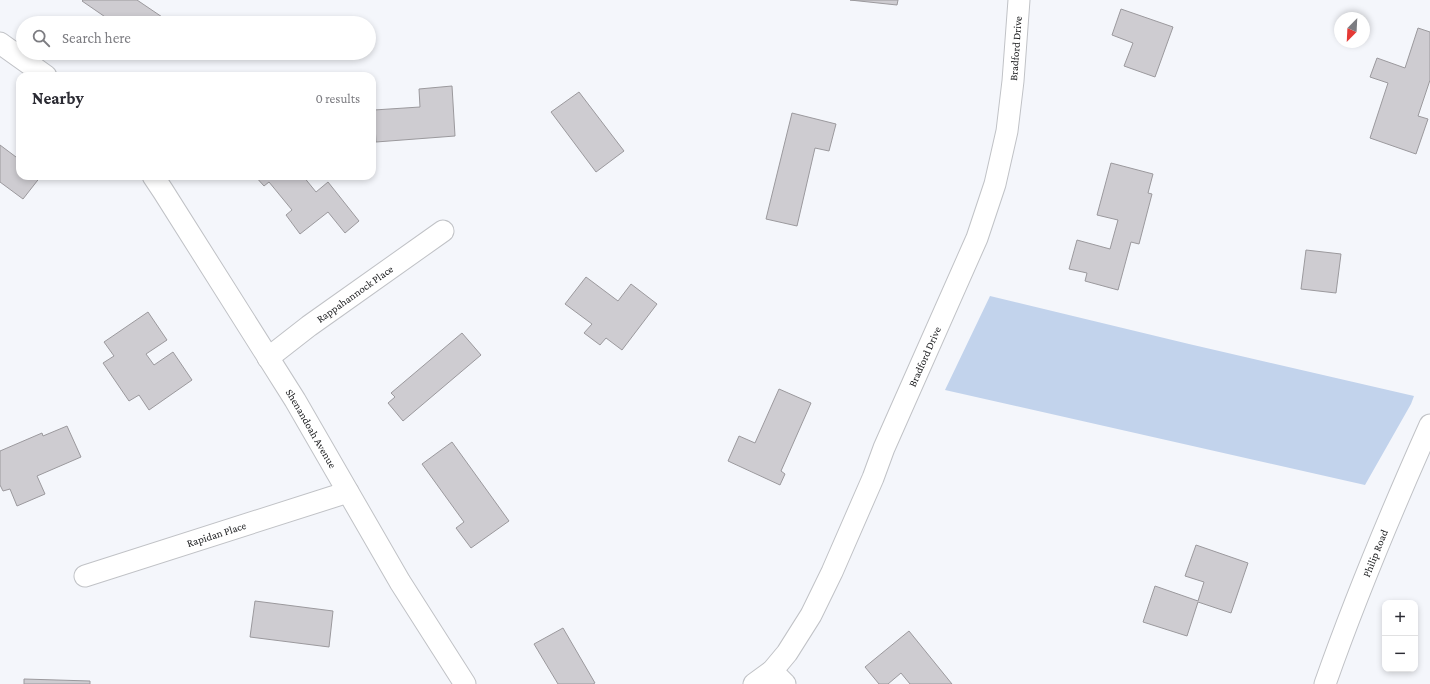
<!DOCTYPE html>
<meta charset="utf-8">
<style>
:root{--surface:#fff;--page:#f2f2f3;--text:#2b2b33;--muted:#7c7c81;--line:#e1e1e2}
body{margin:0;font-family:"Crimson Pro",serif;background:var(--page);color:var(--text)}
.controls{position:absolute;right:12px;bottom:12px;display:grid;overflow:hidden;border-radius:8px;box-shadow:0 2px 6px #0003}
.controls button{width:36px;height:36px;display:grid;place-items:center;padding:0;border:0;border-bottom:1px solid var(--line);background:var(--surface);color:var(--text);font:20px sans-serif}
.compass{position:absolute;left:1334px;top:12px;width:36px;height:36px;border-radius:50%;background:var(--surface);box-shadow:0 2px 6px #0003;rotate:204deg}
.list{margin:0;padding:0;list-style:none}
h2{display:flex;justify-content:space-between;align-items:center;height:52px;margin:0;padding:0 16px;font-size:17px}
h2 small{font-size:13px;font-weight:400;color:var(--muted)}
.icon{flex:none;width:22px;height:22px;fill:none;stroke:currentColor;stroke-width:2;stroke-linecap:round;stroke-linejoin:round}
.map{position:relative;flex:none;width:1430px;height:684px;overflow:hidden}
.search{position:absolute;background:var(--surface);box-shadow:0 2px 6px #0003;left:16px;top:16px;width:360px;height:44px;display:flex;align-items:center;gap:10px;box-sizing:border-box;padding:0 14px;border-radius:22px;color:var(--muted);font-size:15px}
.panel{position:absolute;background:var(--surface);box-shadow:0 2px 6px #0003;left:16px;top:72px;width:360px;height:108px;border-radius:12px}
.map>svg:first-child{display:block}
.green{fill:#c2d3ec}
.building{fill:#ceccd1;stroke:#9b999d}
.lines{fill:none;stroke-linecap:round;stroke-linejoin:round}
.minor-casing{stroke:#c0c2c6;stroke-width:23}
.minor{stroke:#fff;stroke-width:21}
.labels{text-anchor:middle;stroke-width:3;stroke-linejoin:round;paint-order:stroke}
.street-label{font-size:11px;fill:#212224;stroke:#fff}
</style>
<div class="map">
<svg width="1430" height="684" viewBox="0 0 1430 684">
<rect width="100%" height="100%" fill="#f4f6fb"/>
<polygon class="green" points="990,296 1189,344 1414,396 1411,404 1365,485 945,390"/>
<g class="building">
<polygon points="83,0 137,0 171,23 114,23 82,1"/>
<polygon points="850,0 898,0 897,5"/>
<polygon points="1121,9 1173,27 1155,77 1124,66 1133,43 1112,35"/>
<polygon points="1418,28 1430,32 1430,80 1418,116 1428,119 1416,154 1370,138 1388,83 1370,77 1377,58 1405,68"/>
<polygon points="452,86 455,136 376,142 374,110 420,107 419,89"/>
<polygon points="579,92 624,151 596,172 551,112"/>
<polygon points="792,113 836,124 829,151 815,148 797,226 766,219"/>
<polygon points="0,145 20,160 20,176 41,176 23,199 0,182"/>
<polygon points="1111,163 1153,174 1148,193 1152,194 1139,244 1131,242 1118,290 1085,281 1087,273 1069,269 1077,240 1110,249 1118,220 1097,215"/>
<polygon points="255,176 303,176 316,192 328,182 359,221 345,233 328,212 300,234 286,215 292,210 269,182 264,186"/>
<polygon points="1306,250 1341,254 1336,293 1301,289"/>
<polygon points="586,277 618,301 631,284 657,304 622,350 606,338 600,345 584,333 592,324 565,304"/>
<polygon points="148,312 167,340 146,354 154,365 173,352 192,380 149,410 139,395 129,401 103,363 114,356 104,342"/>
<polygon points="462,333 481,355 403,421 388,403 395,397 391,393"/>
<polygon points="779,389 811,403 781,471 785,474 780,485 728,461 739,436 755,443"/>
<polygon points="67,426 81,457 37,476 45,494 17,506 10,489 3,491 0,485 0,451 42,433 43,436"/>
<polygon points="452,442 509,521 471,548 456,528 464,522 422,464"/>
<polygon points="1196,545 1248,563 1231,613 1198,602 1187,636 1143,622 1155,586 1198,601 1204,582 1185,576"/>
<polygon points="255,601 333,611 329,647 250,637"/>
<polygon points="563,628 595,683 593,684 558,684 534,644"/>
<polygon points="909,631 952,684 910,684 901,673 888,684 879,684 865,667"/>
<polygon points="24,679 90,681 90,684 24,684"/>
</g>
<g class="lines">
<g class="minor-casing">
<g id="minor">
<polyline points="0,43 46,76"/>
<path id="s1" d="M153 176 163 191 295 400 400 582 465 684"/>
<path id="s2" d="M268 358 309 326 443 231"/>
<path id="s3" d="M85 576 348 492"/>
<polyline points="772,671 785,684"/>
<path id="s4" d="M754 684 772 671 787 653 811 615 832 572 873 478 884 448 977 238 995 184 1007 131 1013 81 1019 0"/>
<path id="s5" d="M1325 684C1356 596 1392 510 1430 425"/>
</g>
</g>
<use href="#minor" class="minor"/>
</g>
<g class="labels">
<g class="street-label">
<text dy="4" stroke="none"><textPath href="#s4" startOffset="697">Bradford Drive</textPath></text>
<text dy="4" stroke="none"><textPath href="#s2" startOffset="108">Rappahannock Place</textPath></text>
<text dy="4" stroke="none"><textPath href="#s4" startOffset="373">Bradford Drive</textPath></text>
<text dy="4" stroke="none"><textPath href="#s1" startOffset="298">Shenandoah Avenue</textPath></text>
<text dy="4" stroke="none"><textPath href="#s3" startOffset="138">Rapidan Place</textPath></text>
<text dy="4" stroke="none"><textPath href="#s5" startOffset="140">Philip Road</textPath></text>
</g>
</g>
</svg>
<div class="controls">
<button>+</button>
<button>−</button>
</div>
<svg class="compass" viewBox="-18 -18 36 36"><path d="M0-13l5 13h-10z" fill="#e53935"/><path d="M0 13l5-13h-10z" fill="#7c7c81"/></svg>
<div class="search"><svg class="icon" aria-label="search" viewBox="0 0 24 24"><circle cx="10" cy="10" r="6"/><path d="M15 15l6 6"/></svg>Search here</div>
<section class="panel">
<h2>Nearby<small>0 results</small></h2>
<ul class="list">
</ul>
</section>
</div>
